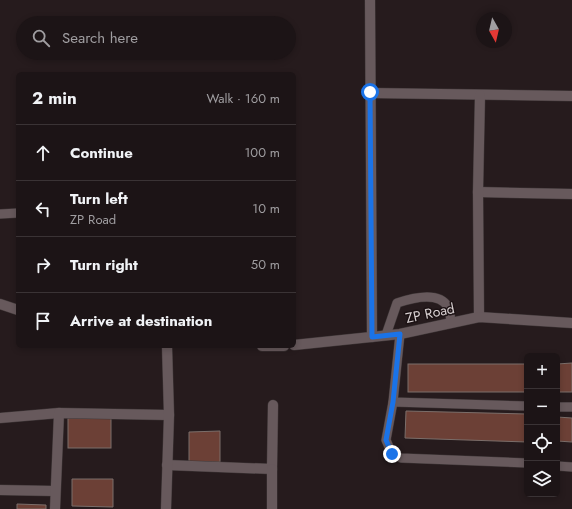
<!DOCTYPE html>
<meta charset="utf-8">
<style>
:root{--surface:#1c1416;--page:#292123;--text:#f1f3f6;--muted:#a09ea1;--line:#3a3335}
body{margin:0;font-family:Jost,sans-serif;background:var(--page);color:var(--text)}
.controls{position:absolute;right:12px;bottom:12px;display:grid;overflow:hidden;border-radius:6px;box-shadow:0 2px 6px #0003}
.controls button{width:36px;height:36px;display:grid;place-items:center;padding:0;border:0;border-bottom:1px solid var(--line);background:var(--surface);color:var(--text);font:20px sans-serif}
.compass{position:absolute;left:476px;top:12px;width:36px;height:36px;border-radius:50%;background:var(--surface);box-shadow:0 2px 6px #0003;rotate:172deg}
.stop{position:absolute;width:12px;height:12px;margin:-9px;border:3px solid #1a73e8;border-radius:50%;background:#fff}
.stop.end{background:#1a73e8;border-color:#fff;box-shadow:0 1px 4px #0008}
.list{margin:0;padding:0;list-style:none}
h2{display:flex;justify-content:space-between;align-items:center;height:52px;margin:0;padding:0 16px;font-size:17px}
h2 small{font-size:13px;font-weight:400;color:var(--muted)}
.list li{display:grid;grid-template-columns:26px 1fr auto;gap:12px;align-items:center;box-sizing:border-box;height:56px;padding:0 16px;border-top:1px solid var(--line)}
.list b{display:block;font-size:15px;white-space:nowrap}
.list p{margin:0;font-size:13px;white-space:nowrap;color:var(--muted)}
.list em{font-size:13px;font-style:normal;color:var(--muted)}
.icon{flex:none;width:22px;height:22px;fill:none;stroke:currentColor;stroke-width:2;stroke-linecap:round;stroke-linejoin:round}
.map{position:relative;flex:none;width:572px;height:509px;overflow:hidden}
.search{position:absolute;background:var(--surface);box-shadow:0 2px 6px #0003;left:16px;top:16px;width:280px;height:44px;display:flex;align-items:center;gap:10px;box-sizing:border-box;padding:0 14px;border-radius:22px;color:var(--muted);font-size:15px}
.panel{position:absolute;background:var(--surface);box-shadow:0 2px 6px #0003;left:16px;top:72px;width:280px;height:276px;border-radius:6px}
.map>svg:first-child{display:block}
.building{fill:#6c4036;stroke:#7b6e6a}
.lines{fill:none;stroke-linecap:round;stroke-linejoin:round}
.lane-casing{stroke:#3f3738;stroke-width:10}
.street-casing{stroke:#3f3738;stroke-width:11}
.secondary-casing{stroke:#3f3738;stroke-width:11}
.lane{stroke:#67595c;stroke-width:9}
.street{stroke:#67595c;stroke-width:10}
.secondary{stroke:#67595c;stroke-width:10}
.route{stroke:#1a73e8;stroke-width:5}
.labels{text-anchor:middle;stroke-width:3;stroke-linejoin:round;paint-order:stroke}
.street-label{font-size:14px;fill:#d9d1d2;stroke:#1c1214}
</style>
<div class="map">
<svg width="572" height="509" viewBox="0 0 572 509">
<rect width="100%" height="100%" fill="#261b1d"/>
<g class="building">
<polygon points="572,363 572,392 557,392 557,364"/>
<rect x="408" y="364" width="119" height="28"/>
<polygon points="406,411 527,414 527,442 405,438"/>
<polygon points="557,417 572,418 572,442 557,441"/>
<rect x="68" y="418" width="43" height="30"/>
<polygon points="220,431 220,462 189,462 189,432"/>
<polygon points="72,479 113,479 113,507 72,506"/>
<polygon points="17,504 46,505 46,509 17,509"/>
</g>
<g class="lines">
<g class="lane-casing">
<g id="lane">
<polyline points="0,214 18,213"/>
<polyline points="400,334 393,402 527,406"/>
<path d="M386 335 397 303C412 298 439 291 448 307 451 312 450 318 451 323"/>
<polyline points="393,402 386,440 392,454 401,458 527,463"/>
<polyline points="557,407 572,407"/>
<polyline points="557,466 572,467"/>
</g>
</g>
<g class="street-casing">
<g id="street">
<polyline points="370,0 372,337"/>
<polyline points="370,93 572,96"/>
<polyline points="478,192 572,194"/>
<polyline points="479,317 478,192 480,95"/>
<polyline points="0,418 59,413"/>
<polyline points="167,465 272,469 273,405"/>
<polyline points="0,490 55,491"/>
<polyline points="55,509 59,413 169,415"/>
<polyline points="272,509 272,469"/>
</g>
</g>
<g class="secondary-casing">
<g id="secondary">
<polyline points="0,304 18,310"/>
<polyline points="294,345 400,334 479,317 572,323"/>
<polyline points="262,346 284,346"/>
<polyline points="166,509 169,415 167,346"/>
</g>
</g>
<use href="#lane" class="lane"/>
<use href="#street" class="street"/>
<use href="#secondary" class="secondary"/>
</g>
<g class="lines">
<polyline class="route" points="370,92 372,337 400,334 393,402 386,440 392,454"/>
</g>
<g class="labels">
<g class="street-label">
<text transform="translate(430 313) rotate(-12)" y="5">ZP Road</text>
</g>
</g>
</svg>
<div class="controls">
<button>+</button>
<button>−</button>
<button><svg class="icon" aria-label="locate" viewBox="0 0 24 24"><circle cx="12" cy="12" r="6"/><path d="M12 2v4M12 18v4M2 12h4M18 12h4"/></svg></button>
<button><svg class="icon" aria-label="layers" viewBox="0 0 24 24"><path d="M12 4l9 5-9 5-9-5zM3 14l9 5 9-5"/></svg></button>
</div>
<svg class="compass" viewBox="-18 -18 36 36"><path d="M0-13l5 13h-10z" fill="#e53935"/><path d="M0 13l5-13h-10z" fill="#a09ea1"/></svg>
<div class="stop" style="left:370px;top:92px"></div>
<div class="stop end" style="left:392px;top:454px"></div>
<div class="search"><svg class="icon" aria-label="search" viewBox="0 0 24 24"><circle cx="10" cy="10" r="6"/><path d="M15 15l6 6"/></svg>Search here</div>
<section class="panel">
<h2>2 min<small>Walk · 160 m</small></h2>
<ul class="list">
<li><svg class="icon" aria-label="ahead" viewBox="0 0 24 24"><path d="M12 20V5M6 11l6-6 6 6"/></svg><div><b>Continue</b></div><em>100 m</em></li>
<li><svg class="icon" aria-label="left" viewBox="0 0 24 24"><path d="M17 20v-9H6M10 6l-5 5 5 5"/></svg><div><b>Turn left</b><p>ZP Road</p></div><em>10 m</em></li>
<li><svg class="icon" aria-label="right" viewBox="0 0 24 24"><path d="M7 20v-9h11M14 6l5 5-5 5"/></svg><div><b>Turn right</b></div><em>50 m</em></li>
<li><svg class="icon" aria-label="arrive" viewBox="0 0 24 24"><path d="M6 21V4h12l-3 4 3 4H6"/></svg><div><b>Arrive at destination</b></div></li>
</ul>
</section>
</div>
